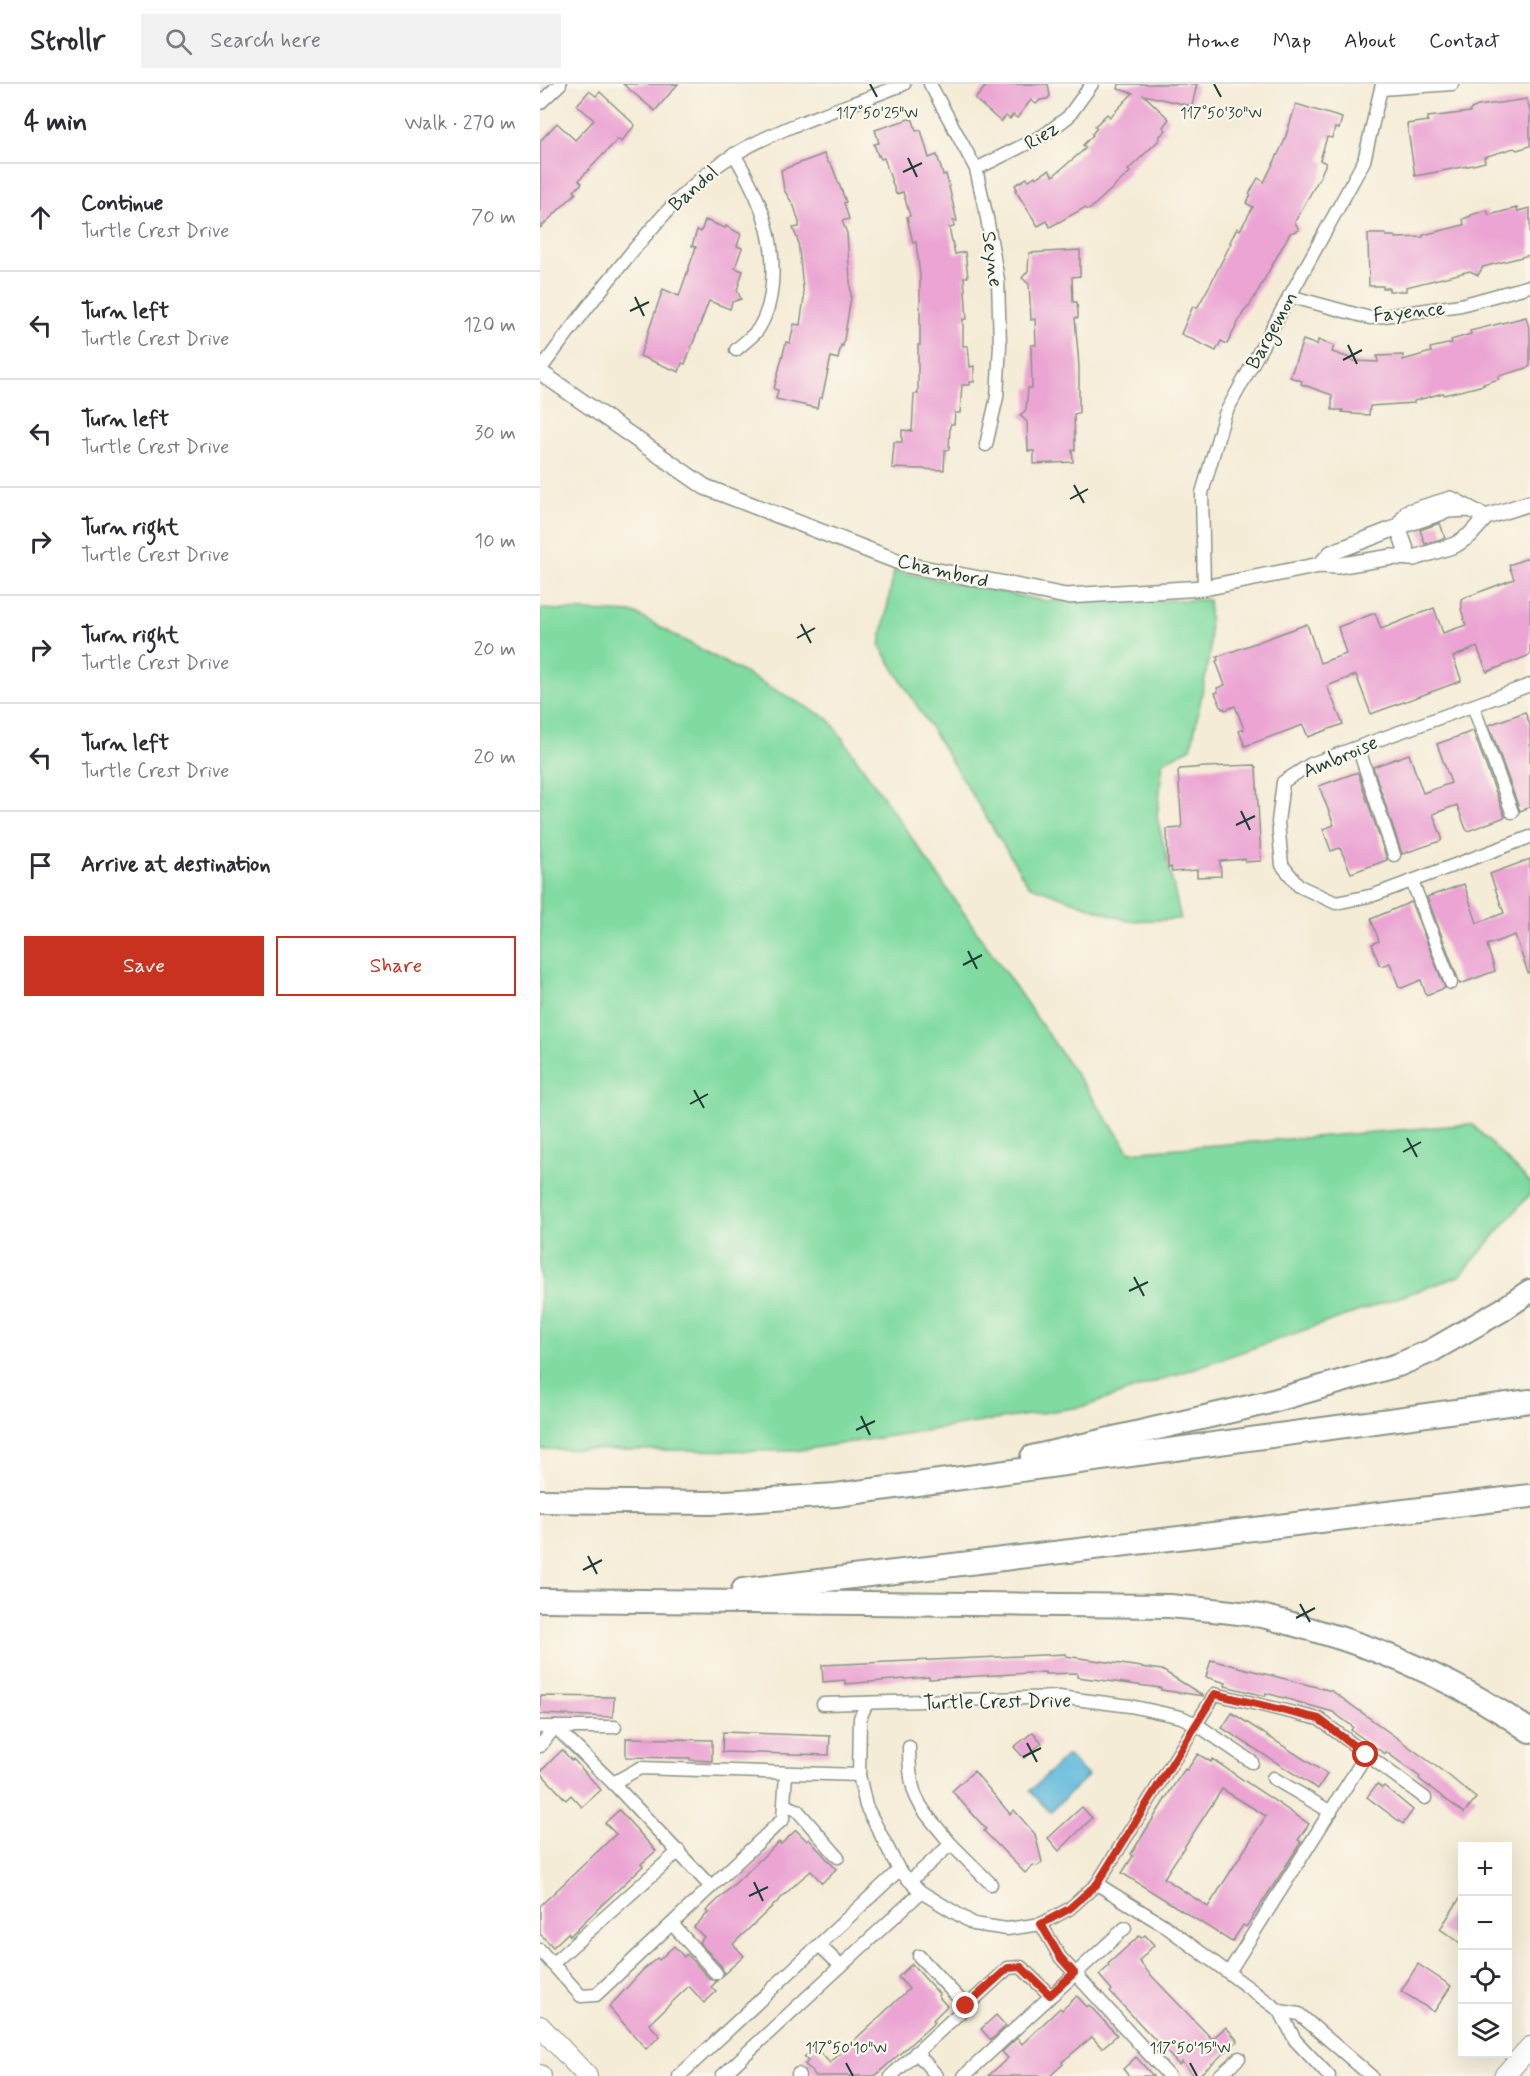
<!DOCTYPE html>
<meta charset="utf-8">
<style>
:root{--surface:#fff;--page:#f2f2f3;--text:#2b2b33;--muted:#7c7c81;--line:#e1e1e2;--accent:#c8321e}
body{margin:0;font-family:Mynerve,sans-serif;background:var(--page);color:var(--text)}
.controls{position:absolute;right:18px;bottom:18px;display:grid;overflow:hidden;border-radius:0px;box-shadow:0 6px 24px #0002}
.controls button{width:54px;height:54px;display:grid;place-items:center;padding:0;border:0;border-bottom:2px solid var(--line);background:var(--surface);color:var(--text);font:30px sans-serif}
.stop{position:absolute;width:18px;height:18px;margin:-14px;border:4px solid #c8321e;border-radius:50%;background:#fff}
.stop.end{background:#c8321e;border-color:#fff;box-shadow:0 2px 6px #0008}
.list{margin:0;padding:0;list-style:none}
h2{display:flex;justify-content:space-between;align-items:center;height:78px;margin:0;padding:0 24px;font-size:26px}
h2 small{font-size:20px;font-weight:400;color:var(--muted)}
.list li{display:grid;grid-template-columns:39px 1fr auto;gap:18px;align-items:center;box-sizing:border-box;height:108px;padding:0 24px;border-top:2px solid var(--line)}
.list b{display:block;font-size:22px;white-space:nowrap}
.list p{margin:0;font-size:20px;white-space:nowrap;color:var(--muted)}
.list em{font-size:20px;font-style:normal;color:var(--muted)}
.actions{display:flex;gap:12px;padding:18px 24px}
.actions a{flex:1;padding:14px 0;border:2px solid var(--accent);border-radius:0px;text-align:center;font-size:21px;color:var(--accent)}
.actions .main{background:var(--accent);color:#fff}
.icon{flex:none;width:33px;height:33px;fill:none;stroke:currentColor;stroke-width:2;stroke-linecap:round;stroke-linejoin:round}
.map{position:relative;flex:none;width:990px;height:1992px;overflow:hidden}
header{display:flex;align-items:center;gap:36px;box-sizing:border-box;height:84px;padding:0 30px;background:var(--surface);border-bottom:2px solid var(--line)}
header strong{font-size:28px}
nav{display:flex;gap:33px;margin-inline-start:auto;font-size:21px}
.search{width:420px;height:54px;background:var(--page);display:flex;align-items:center;gap:15px;box-sizing:border-box;padding:0 21px;border-radius:0px;color:var(--muted);font-size:22px}
main{display:flex}
aside{flex:1;background:var(--surface)}
.map>svg:first-child{display:block}
.green{fill:#81dba1;stroke:#508c6a;stroke-width:1.5}
.water{fill:#5db8db;stroke:#3e7a88;stroke-width:1.5}
.building{fill:#eba4d3;fill-rule:evenodd}
.lines{fill:none;stroke-linecap:round;stroke-linejoin:round}
.minor-casing{stroke:#8a9486;stroke-width:15}
.tertiary-casing{stroke:#8a9486;stroke-width:18}
.primary-casing{stroke:#8a9486;stroke-width:22}
.motorway-casing{stroke:#8a9486;stroke-width:26}
.minor{stroke:#fff;stroke-width:12}
.tertiary{stroke:#fff;stroke-width:15}
.primary{stroke:#fff;stroke-width:20}
.motorway{stroke:#fff;stroke-width:22}
.route{stroke:#c8321e;stroke-width:8}
.ticks{fill:none;stroke:#1f3d34;stroke-width:2}
.labels{text-anchor:middle;stroke-width:4.5;stroke-linejoin:round;paint-order:stroke}
.street-label{font-size:20px;fill:#1f3d34;stroke:#fbf7ec}
.ticks-label{font-size:15px;text-anchor:middle;fill:#1f3d34;stroke:#fbf7ec;stroke-width:4.5;stroke-linejoin:round;paint-order:stroke}
</style>
<header>
<strong>Strollr</strong>
<div class="search"><svg class="icon" aria-label="search" viewBox="0 0 24 24"><circle cx="10" cy="10" r="6"/><path d="M15 15l6 6"/></svg>Search here</div>
<nav><a>Home</a><a>Map</a><a>About</a><a>Contact</a></nav>
</header>
<main>
<aside>
<h2>4 min<small>Walk · 270 m</small></h2>
<ul class="list">
<li><svg class="icon" aria-label="ahead" viewBox="0 0 24 24"><path d="M12 20V5M6 11l6-6 6 6"/></svg><div><b>Continue</b><p>Turtle Crest Drive</p></div><em>70 m</em></li>
<li><svg class="icon" aria-label="left" viewBox="0 0 24 24"><path d="M17 20v-9H6M10 6l-5 5 5 5"/></svg><div><b>Turn left</b><p>Turtle Crest Drive</p></div><em>120 m</em></li>
<li><svg class="icon" aria-label="left" viewBox="0 0 24 24"><path d="M17 20v-9H6M10 6l-5 5 5 5"/></svg><div><b>Turn left</b><p>Turtle Crest Drive</p></div><em>30 m</em></li>
<li><svg class="icon" aria-label="right" viewBox="0 0 24 24"><path d="M7 20v-9h11M14 6l5 5-5 5"/></svg><div><b>Turn right</b><p>Turtle Crest Drive</p></div><em>10 m</em></li>
<li><svg class="icon" aria-label="right" viewBox="0 0 24 24"><path d="M7 20v-9h11M14 6l5 5-5 5"/></svg><div><b>Turn right</b><p>Turtle Crest Drive</p></div><em>20 m</em></li>
<li><svg class="icon" aria-label="left" viewBox="0 0 24 24"><path d="M17 20v-9H6M10 6l-5 5 5 5"/></svg><div><b>Turn left</b><p>Turtle Crest Drive</p></div><em>20 m</em></li>
<li><svg class="icon" aria-label="arrive" viewBox="0 0 24 24"><path d="M6 21V4h12l-3 4 3 4H6"/></svg><div><b>Arrive at destination</b></div></li>
</ul>
<div class="actions"><a class="main">Save</a><a>Share</a></div>
</aside>
<div class="map">
<svg width="990" height="1992" viewBox="0 0 990 1992">
<rect width="100%" height="100%" fill="#fbf7ec"/>
<filter id="ink" filterUnits="userSpaceOnUse"><feTurbulence type="fractalNoise" baseFrequency=".0167" numOctaves="2"/><feDisplacementMap in="SourceGraphic" scale="12" xChannelSelector="R" yChannelSelector="G"/><feConvolveMatrix kernelMatrix="1 2 1 2 8 2 1 2 1" color-interpolation-filters="sRGB"/></filter>
<filter id="wash" filterUnits="userSpaceOnUse"><feTurbulence type="fractalNoise" baseFrequency=".008" numOctaves="4" result="noise"/><feDisplacementMap in="SourceGraphic" scale="24" xChannelSelector="R" yChannelSelector="G"/><feGaussianBlur stdDeviation="1.35" result="paint"/><feColorMatrix in="noise" values="0 0 0 0 0 0 0 0 0 0 0 0 0 0 0 0 0 1.4 0 .05"/><feComposite in="paint" operator="in"/></filter>
<g filter="url(#wash)">
<rect width="100%" height="100%" fill="#f5ecd7"/>
<g class="green">
<polygon points="354,487 505,517 669,516 670,569 651,664 623,678 617,733 641,835 588,837 488,801 340,562"/>
<polygon points="0,525 94,529 289,635 590,1068 932,1040 990,1099 990,1110 920,1192 546,1322 254,1367 0,1365"/>
</g>
<polygon class="water" points="527,1671 548,1692 510,1728 490,1707"/>
<g id="blocks">
<g class="building">
<polygon points="83,0 138,0 115,27"/>
<polygon points="448,0 508,0 510,12 507,15 500,16 496,20 491,16 477,34 473,31 470,35 466,32 461,38 435,15"/>
<polygon points="579,0 657,0 652,22 604,11 629,35 623,43 626,46 619,53 620,55 588,86 590,88 549,126 544,124 510,143 507,137 498,142 475,106 477,105 475,101 487,94 489,96 495,92 496,94 509,86 513,92 546,64 543,61 553,51 552,50 557,44 555,42 567,30 570,33 593,9 578,5"/>
<polygon points="49,7 56,12 60,8 95,41 81,58 78,55 39,96 42,99 34,107 36,109 0,144 0,57 17,39 35,56 54,36 37,21"/>
<polygon points="987,15 990,27 990,62 977,66 974,64 944,73 945,78 933,81 875,92 867,40 888,37 888,33 930,28 931,25 938,22"/>
<polygon points="756,20 802,34 799,45 795,44 792,54 787,53 780,76 786,79 780,93 758,132 755,138 759,146 750,149 709,223 708,223 703,229 687,260 681,257 676,267 641,250 653,222 657,224 671,199 691,159 690,158 697,144 700,146 713,123 706,119 711,111 709,110 718,94 724,98 744,58"/>
<polygon points="369,35 373,36 376,47 381,46 389,74 397,71 403,91 406,90 417,137 413,137 414,143 409,144 415,170 425,168 428,193 424,193 427,235 423,235 423,262 428,262 430,283 434,282 434,298 430,298 430,301 422,301 420,329 415,329 414,340 411,340 410,342 409,366 405,366 404,386 352,384 354,358 362,358 362,346 372,347 374,310 378,310 378,261 380,261 380,192 376,158 373,159 367,133 370,132 363,108 356,110 344,74 341,75 339,71 338,72 334,60 339,59 335,46"/>
<polygon points="284,70 288,78 292,82 306,118 304,119 309,135 302,137 307,149 311,213 303,262 301,261 298,275 291,273 282,314 279,314 277,324 236,315 238,306 234,305 246,258 250,259 254,240 260,241 264,214 258,157 253,144 259,143 259,138 254,122 244,106 241,86"/>
<polygon points="977,124 978,127 990,124 990,171 943,183 938,191 930,187 866,203 866,207 849,207 849,204 843,204 843,202 829,202 828,150 846,150 846,152 855,152 855,154 883,153 883,151 924,141 923,135 931,132 931,131 947,126 949,131"/>
<polygon points="165,136 185,144 186,142 201,150 197,162 202,164 195,184 203,187 197,206 201,215 192,218 190,225 169,217 145,280 142,279 139,288 100,272 123,205 139,212 156,163 152,162 157,146 161,148"/>
<polygon points="540,166 540,192 532,193 533,218 537,218 538,230 538,234 535,234 539,282 539,329 534,330 535,366 532,366 533,378 494,380 494,367 488,367 487,338 480,331 486,326 488,304 492,304 491,261 496,261 495,235 491,236 489,200 482,194 488,187 489,169"/>
<polygon points="986,233 990,247 990,282 987,284 959,292 959,295 943,300 944,301 904,311 903,309 874,317 874,319 830,322 829,331 812,330 812,329 802,328 803,326 792,326 792,311 761,300 762,297 750,293 763,256 777,261 778,256 794,262 792,268 807,273 813,277 838,278 837,272 863,271 863,276 891,268 890,264 912,259 911,256 931,250 930,247"/>
<polygon points="900,439 905,454 885,460 880,446"/>
<polygon points="990,473 990,571 947,588 937,563 913,573 921,595 921,597 831,630 816,591 787,602 803,640 768,653 763,641 705,662 699,647 704,645 695,622 685,626 684,624 682,625 675,609 678,608 677,604 685,601 676,577 678,576 677,573 767,540 780,579 806,570 798,543 835,529 841,545 894,524 903,549 926,541 921,525 922,524 921,515 974,495 969,481"/>
<polygon points="985,628 990,641 990,723 980,727 949,641"/>
<polygon points="933,647 965,733 928,747 926,745 917,721 893,730 902,754 901,757 862,770 833,683 869,670 883,709 911,699 897,660"/>
<polygon points="714,681 716,683 721,777 705,778 705,775 680,777 681,792 657,793 657,786 632,788 631,783 628,784 627,745 642,744 638,687 640,685 665,683"/>
<polygon points="815,689 818,689 847,776 811,789 800,764 791,767 783,745 794,741 779,702"/>
<polygon points="990,775 990,889 988,889 975,851 947,861 955,887 920,900 887,813 924,800 937,839 964,829 950,790"/>
<polygon points="871,818 905,904 886,911 881,896 862,904 859,903 850,879 842,882 839,880 832,860 839,857 831,835"/>
<polygon points="526,1570 526,1572 622,1586 664,1612 621,1606 621,1604 537,1593 537,1589 505,1590 505,1588 389,1595 389,1593 305,1600 305,1596 283,1598 282,1581"/>
<polygon points="671,1576 792,1607 908,1691 936,1714 924,1729 879,1695 880,1693 846,1668 845,1670 811,1646 813,1643 793,1628 726,1609 725,1612 685,1602 686,1599 666,1593"/>
<polygon points="0,1612 74,1613 73,1633 0,1630"/>
<polygon points="692,1629 787,1690 778,1705 682,1644"/>
<polygon points="183,1648 290,1652 289,1671 182,1668"/>
<polygon points="493,1648 502,1659 484,1674 474,1663"/>
<polygon points="86,1654 172,1656 172,1677 150,1676 150,1674 86,1673"/>
<polygon points="22,1666 32,1677 33,1675 61,1706 42,1723 31,1711 26,1716 0,1688"/>
<path d="M658 1670 671 1678 672 1675 769 1740 758 1756 761 1758 733 1802 706 1843 703 1841 692 1858 582 1789 593 1772 591 1770 634 1701 645 1685 647 1686ZM682 1705 726 1732 668 1823 624 1794Z"/>
<polygon points="434,1687 470,1730 474,1726 495,1750 502,1778 497,1782 493,1781 485,1789 444,1747 446,1745 412,1707"/>
<polygon points="837,1700 842,1704 844,1702 873,1726 863,1740 827,1713"/>
<polygon points="542,1723 552,1734 519,1767 508,1754"/>
<polygon points="79,1726 116,1767 101,1780 103,1782 44,1838 30,1852 28,1849 13,1863 0,1850 0,1822 76,1750 65,1739"/>
<polygon points="256,1746 267,1757 269,1755 296,1785 282,1799 271,1787 260,1796 193,1860 204,1872 184,1890 182,1883 159,1858 164,1853 154,1843 168,1829 166,1827 225,1771 239,1758 241,1760"/>
<polygon points="922,1811 922,1860 900,1845"/>
<polygon points="605,1851 614,1861 599,1877 609,1889 672,1955 686,1943 698,1957 658,1992 654,1992 642,1978 639,1981 570,1908 572,1906 559,1891 569,1882 568,1880 599,1852 601,1854"/>
<polygon points="134,1862 144,1873 147,1870 170,1895 177,1897 171,1903 176,1908 164,1919 149,1902 109,1940 120,1952 106,1965 69,1923 103,1886 117,1874 119,1876"/>
<polygon points="372,1880 400,1911 398,1912 407,1922 393,1936 395,1938 335,1992 276,1992 265,1980 268,1977 264,1973 275,1963 290,1979 369,1905 358,1893"/>
<polygon points="878,1880 911,1902 894,1928 861,1907"/>
<polygon points="537,1912 547,1923 549,1921 577,1951 562,1964 552,1953 522,1978 523,1980 510,1992 448,1992 468,1974 462,1968 477,1954 482,1960 520,1924 522,1926"/>
<polygon points="456,1931 466,1942 451,1956 441,1945"/>
<polygon points="596,1973 613,1992 589,1992 583,1985"/>
</g>
</g>
</g>
<g filter="url(#ink)">
<use href="#blocks" fill-opacity="0" stroke="#8a9486" stroke-width="1.5"/>
<g class="lines">
<g class="minor-casing">
<g id="minor">
<polyline points="390,0 436,85 447,134 458,196 460,261 457,313 446,361"/>
<polyline points="842,5 912,0"/>
<polyline points="0,19 20,0"/>
<path d="M194 70C219 112 236 151 232 200 231 214 227 231 219 244 214 252 203 259 196 266"/>
<polyline points="436,85 504,51 528,33 552,0"/>
<polyline points="749,212 830,234 921,221 990,202"/>
<path d="M0 286C29 247 59 208 90 170 121 133 153 95 195 70 248 39 308 23 364 0"/>
<polyline points="664,504 662,409 685,330 824,77 842,0"/>
<polyline points="990,601 771,680 743,698 738,738 742,781 759,802 796,819 834,811 990,753"/>
<polyline points="933,622 972,728"/>
<polyline points="818,663 854,771"/>
<polyline points="872,797 911,899"/>
<polyline points="327,1619 320,1634 319,1691 326,1722 359,1786 381,1808 434,1840 467,1845 501,1840 529,1825 557,1800 625,1842 740,1927 755,1956 789,1992"/>
<polyline points="283,1620 519,1613 590,1622 641,1633 656,1640 712,1678"/>
<polyline points="0,1643 75,1643"/>
<polyline points="0,1662 15,1643 73,1699 171,1803"/>
<path d="M369 1663C369 1716 379 1721 411 1760L370 1797"/>
<polyline points="733,1694 791,1728"/>
<polyline points="73,1699 100,1684 319,1691"/>
<polyline points="244,1721 257,1726 298,1773"/>
<polyline points="411,1760 451,1800"/>
<polyline points="557,1800 675,1610 779,1635 885,1714"/>
<polyline points="132,1840 176,1889"/>
<polyline points="501,1840 520,1873 629,1992"/>
<polyline points="279,1861 301,1882"/>
<polyline points="0,1866 41,1912 56,1911 243,1735 246,1690"/>
<polyline points="379,1872 426,1922"/>
<polyline points="12,1880 139,1767"/>
<polyline points="689,1888 826,1671"/>
<polyline points="740,1927 759,1930 831,1992"/>
<polyline points="376,1968 397,1992"/>
<polyline points="258,1990 259,1992"/>
<polyline points="139,1992 359,1786"/>
<polyline points="182,1992 381,1808"/>
<polyline points="351,1992 468,1884 481,1883 510,1911"/>
<polyline points="424,1992 585,1844"/>
<polyline points="679,1992 699,1974"/>
</g>
</g>
<g class="tertiary-casing">
<g id="tertiary">
<polyline points="0,288 165,403 367,481 526,512 664,504 780,481 796,482 852,473 874,474 915,461 930,451 946,433 990,419"/>
<polyline points="869,474 858,443 868,428 911,415 930,425"/>
<polyline points="780,481 791,469 858,443 909,426 930,425 946,433"/>
</g>
</g>
<g class="primary-casing">
<g id="primary">
<polyline points="0,1942 47,1992"/>
<polyline points="0,1991 1,1992"/>
<polyline points="964,1992 990,1963"/>
</g>
</g>
<g class="motorway-casing">
<g id="motorway">
<polyline points="492,1373 726,1319 858,1281 891,1267 962,1226 990,1207"/>
<polyline points="0,1417 170,1419 296,1411 990,1317"/>
<polyline points="203,1506 990,1412"/>
<path d="M0 1516 630 1522C660 1525 691 1527 721 1532 737 1535 754 1541 770 1545 848 1567 923 1600 990 1647"/>
</g>
</g>
<use href="#minor" class="minor"/>
<use href="#tertiary" class="tertiary"/>
<use href="#primary" class="primary"/>
<use href="#motorway" class="motorway"/>
</g>
</g>
<g class="lines" filter="url(#ink)">
<polyline class="route" points="426,1922 468,1884 481,1883 510,1911 534,1889 520,1873 501,1840 529,1825 557,1800 675,1610 779,1635 826,1671"/>
</g>
<path class="ticks" d="M330 0 337 13M674 0 681 13M368 74 377 93M363 88 382 79M95 213 104 232M90 227 109 218M808 261 817 280M803 276 822 266M534 401 544 419M530 415 548 405M261 540 271 559M257 554 275 544M701 727 710 746M696 741 715 732M428 867 437 885M423 881 442 871M154 1006 164 1024M150 1020 168 1010M867 1054 877 1073M863 1068 881 1058M594 1193 604 1212M589 1207 608 1198M321 1332 330 1351M316 1346 335 1337M48 1472 57 1490M43 1486 62 1476M760 1520 770 1538M756 1534 775 1524M487 1659 497 1678M483 1673 501 1664M214 1798 223 1817M209 1812 228 1803M306 1979 313 1992M650 1979 657 1992"/>
<g class="labels">
<g class="street-label">
<text transform="translate(501 51) rotate(-32)" y="7">Riez</text>
<text transform="translate(153 104) rotate(-41)" y="7">Bandol</text>
<text transform="translate(453 175) rotate(82)" y="7">Seyne</text>
<text transform="translate(869 227) rotate(-6)" y="7">Fayence</text>
<text transform="translate(731 246) rotate(-61)" y="7">Bargemon</text>
<text transform="translate(403 486) rotate(13)" y="7">Chambord</text>
<text transform="translate(800 672) rotate(-23)" y="7">Ambroise</text>
<text transform="translate(457 1617) rotate(-1)" y="7">Turtle Crest Drive</text>
</g>
</g>
<g class="ticks-label">
<text x="337" y="34">117°50'25"W</text>
<text x="681" y="34">117°50'30"W</text>
<text x="306" y="1969">117°50'10"W</text>
<text x="650" y="1969">117°50'15"W</text>
</g>
</svg>
<div class="controls">
<button>+</button>
<button>−</button>
<button><svg class="icon" aria-label="locate" viewBox="0 0 24 24"><circle cx="12" cy="12" r="6"/><path d="M12 2v4M12 18v4M2 12h4M18 12h4"/></svg></button>
<button><svg class="icon" aria-label="layers" viewBox="0 0 24 24"><path d="M12 4l9 5-9 5-9-5zM3 14l9 5 9-5"/></svg></button>
</div>
<div class="stop" style="left:826px;top:1671px"></div>
<div class="stop end" style="left:426px;top:1922px"></div>
</div>
</main>
